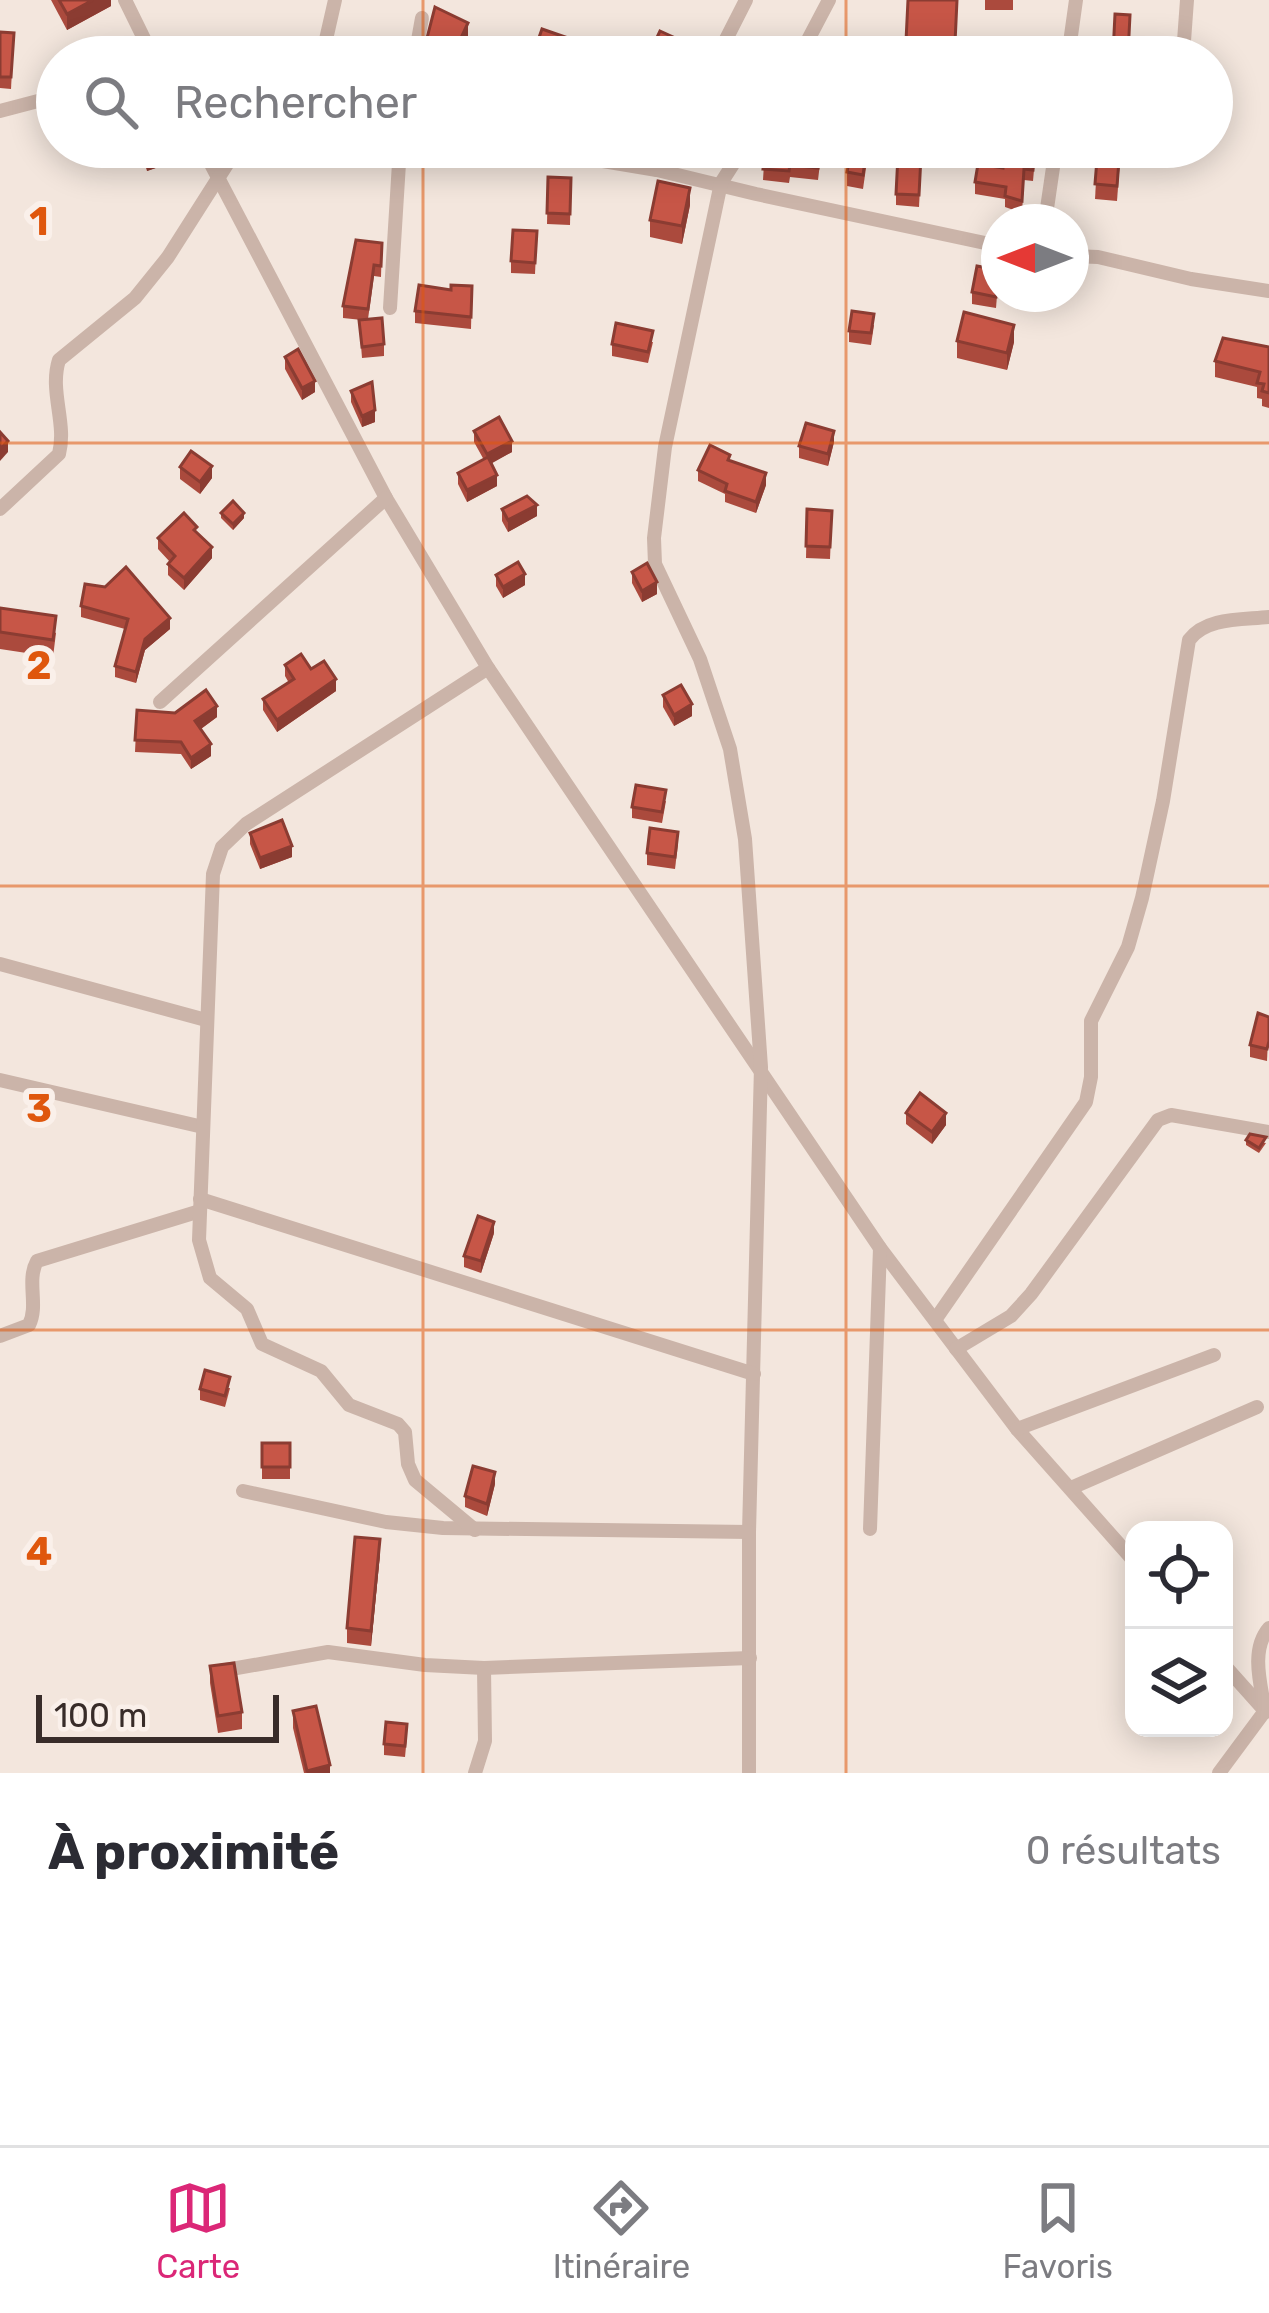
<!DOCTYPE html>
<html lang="fr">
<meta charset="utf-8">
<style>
:root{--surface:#fff;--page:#f7f7f7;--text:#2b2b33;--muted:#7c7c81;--line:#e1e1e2;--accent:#db2777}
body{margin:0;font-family:Rubik,sans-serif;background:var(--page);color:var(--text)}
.controls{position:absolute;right:36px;bottom:36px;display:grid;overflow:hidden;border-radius:24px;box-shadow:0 6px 30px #0003}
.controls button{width:108px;height:108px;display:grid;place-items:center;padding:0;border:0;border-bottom:3px solid var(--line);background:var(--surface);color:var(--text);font:60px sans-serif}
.compass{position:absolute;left:981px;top:204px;width:108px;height:108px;border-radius:50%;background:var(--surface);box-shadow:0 6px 30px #0003;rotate:270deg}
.scale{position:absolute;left:36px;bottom:30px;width:243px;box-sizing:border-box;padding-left:12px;border:6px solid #382c29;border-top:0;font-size:33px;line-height:42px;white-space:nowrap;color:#382c29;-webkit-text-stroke:9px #faf0ea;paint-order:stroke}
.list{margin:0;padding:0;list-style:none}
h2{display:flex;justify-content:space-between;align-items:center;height:156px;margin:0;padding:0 48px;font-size:51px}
h2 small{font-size:39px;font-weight:400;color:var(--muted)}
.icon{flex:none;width:66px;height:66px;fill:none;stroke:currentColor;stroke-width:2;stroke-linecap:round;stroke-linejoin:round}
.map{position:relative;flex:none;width:1269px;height:1773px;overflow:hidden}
.search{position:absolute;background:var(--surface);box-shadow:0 6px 30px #0003;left:36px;right:36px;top:36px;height:132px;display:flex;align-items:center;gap:30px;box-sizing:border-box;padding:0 42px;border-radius:66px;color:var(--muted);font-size:45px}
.sheet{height:372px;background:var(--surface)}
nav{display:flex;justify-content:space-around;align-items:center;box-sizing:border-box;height:168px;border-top:3px solid var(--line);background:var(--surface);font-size:33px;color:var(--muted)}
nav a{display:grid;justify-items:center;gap:6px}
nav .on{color:var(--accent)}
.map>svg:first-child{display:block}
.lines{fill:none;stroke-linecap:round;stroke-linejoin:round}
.street{stroke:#cbb4a9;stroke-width:14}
.wall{fill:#ab4a3d}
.shaded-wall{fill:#8b3c32}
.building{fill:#c75647;stroke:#8b3c32;stroke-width:3}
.grid{fill:none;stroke:#df570d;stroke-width:3;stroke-opacity:0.55}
.grid-label{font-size:39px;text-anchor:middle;font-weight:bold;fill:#df570d;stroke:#faf0ea;stroke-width:12;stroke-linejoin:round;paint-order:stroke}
</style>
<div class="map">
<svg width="1269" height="1773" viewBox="0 0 1269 1773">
<rect width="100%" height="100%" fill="#f3e6dd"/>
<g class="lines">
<g class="street">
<polyline points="125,0 153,57"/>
<polyline points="1184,41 1187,0"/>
<polyline points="322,57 335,0"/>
<polyline points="415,57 422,18"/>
<polyline points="717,57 746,0"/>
<polyline points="799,57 829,0"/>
<polyline points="1068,57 1076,0"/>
<polyline points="0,111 57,96"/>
<polyline points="202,147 386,498 488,668 880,1248 1017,1429 1134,1561"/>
<polyline points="519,147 657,170 756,194 999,246"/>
<polyline points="744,147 721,183 665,447 654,538 655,564 700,659 730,749 745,839 761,1067 749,1532 749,1773"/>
<polyline points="657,170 669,147"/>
<polyline points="1045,222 1056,147"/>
<polyline points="1071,256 1098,257 1191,279 1269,291"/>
<polyline points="390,308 400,147"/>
<path d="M0 509 59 454C67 423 49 391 59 360L135 298 168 257 238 147"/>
<polyline points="160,702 386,498"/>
<polyline points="0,964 206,1020"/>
<polyline points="0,1080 203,1127"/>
<polyline points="200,1199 754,1374"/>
<path d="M935 1320 1086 1102 1091 1077V1021L1128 947 1142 898 1163 801 1189 640C1206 617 1242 620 1269 617"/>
<path d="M0 1336 29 1325C39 1305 26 1281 37 1261L200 1211"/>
<polyline points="956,1349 1011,1316 1031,1294 1158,1120 1171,1115 1269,1132"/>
<polyline points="1017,1429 1214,1355"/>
<polyline points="1071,1488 1257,1407"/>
<polyline points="243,1491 386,1522 443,1528 749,1532"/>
<polyline points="870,1529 880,1248"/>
<polyline points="475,1530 415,1480 408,1464 405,1432 398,1424 349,1405 321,1371 262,1344 247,1309 210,1278 199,1240 213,874 222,847 246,824 488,668"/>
<polyline points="1224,1665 1266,1712"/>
<polyline points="220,1671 328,1652 425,1665 484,1668 750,1658"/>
<polyline points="475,1773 485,1741 484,1668"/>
<path d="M1219 1773 1265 1711C1261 1685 1250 1650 1269 1628"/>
</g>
</g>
<g class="wall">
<polygon points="51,0 111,0 111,6 67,30"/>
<polygon points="908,0 957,0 955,57 906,57"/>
<rect x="985" y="0" width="28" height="10"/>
<polygon points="0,32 14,33 11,89 0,88"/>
<polygon points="468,40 461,57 426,57 426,42"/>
<polygon points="535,49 568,50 565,57 535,57"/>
<polygon points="139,147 169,147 170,163 147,171"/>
<polygon points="765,147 822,147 818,180 790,177 789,183 763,180"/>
<polygon points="869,147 863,189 847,186 847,172"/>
<polygon points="1036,147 1033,181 1024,180 1022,213 1005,207 1005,199 975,194 975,182 1003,168"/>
<polygon points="1098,147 1121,147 1117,201 1095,199"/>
<polygon points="921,168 919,207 896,205 896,194"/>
<polygon points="548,177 571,178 570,225 547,224"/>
<polygon points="690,205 682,244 650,237 650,220"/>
<polygon points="537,231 535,274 511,273 511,261"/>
<polygon points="382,243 381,277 374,276 368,319 384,344 384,356 362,358 359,320 362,320 343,318 343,306"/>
<polygon points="999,270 996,308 972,304 972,292"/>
<polygon points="472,286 471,329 415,323 415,311 451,290"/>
<polygon points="874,325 871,345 849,342 849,331"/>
<polygon points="957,341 1014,342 1007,370 957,358"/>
<polygon points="653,342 648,363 612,356 612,344"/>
<polygon points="1269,347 1269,408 1262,406 1262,399 1257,398 1257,387 1215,377 1215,361"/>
<polygon points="285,357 315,392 302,400 285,369"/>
<polygon points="351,391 375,422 362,427 351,402"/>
<polygon points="474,431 512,452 491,463 497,486 467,502 458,484 458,473 484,460 474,442"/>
<polygon points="834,442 828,466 799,458 799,446"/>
<polygon points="180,467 212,478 200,494 180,479"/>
<polygon points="698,470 766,485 756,513 725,502 725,494 698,481"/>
<polygon points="502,509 537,516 508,532 502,521"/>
<polygon points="807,509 832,511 830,559 806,558"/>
<polygon points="221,513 244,518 233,530 221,518"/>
<polygon points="197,533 212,558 184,590 168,575 168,564 170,562 158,549 158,538"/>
<polygon points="632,572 657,594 642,602 632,583"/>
<polygon points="496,575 525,585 503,598 496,586"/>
<polygon points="81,606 170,629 145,650 136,683 115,677 115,666 125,629 81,617"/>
<polygon points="0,608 56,633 53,657 0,649"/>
<polygon points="285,665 311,669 336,691 277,732 263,710 263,699 289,683 285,676"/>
<polygon points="663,695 692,716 674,726 663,707"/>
<polygon points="137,710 217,717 201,729 211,756 191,769 181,754 135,752"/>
<polygon points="666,801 662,823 632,818 632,807"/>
<polygon points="250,833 292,857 260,869 250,844"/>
<polygon points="678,844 675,869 647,865 647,853"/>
<polygon points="1269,1017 1267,1061 1250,1057 1250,1045"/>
<polygon points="906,1113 946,1125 932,1144 906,1124"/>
<polygon points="1246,1140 1266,1143 1259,1153 1246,1145"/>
<polygon points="494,1233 481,1273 464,1267 464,1256"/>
<polygon points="230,1388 225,1407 200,1400 200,1389"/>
<rect x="262" y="1443" width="28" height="36"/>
<polygon points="495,1484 487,1516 465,1507 465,1496"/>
<polygon points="380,1554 371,1646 347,1643 347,1628"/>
<polygon points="210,1666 242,1712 242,1729 218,1733 210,1683"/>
<polygon points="293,1711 330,1773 304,1773 293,1728"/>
<polygon points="407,1736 405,1757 384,1755 384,1744"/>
</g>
<g class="shaded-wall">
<polygon points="93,0 111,0 111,6 67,30 67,14"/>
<polygon points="468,23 468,40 461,57 453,57"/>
<polygon points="170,151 170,163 147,171 147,159"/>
<polygon points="690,188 690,205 682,244 682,226"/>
<polygon points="1014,325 1014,342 1007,370 1007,353"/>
<polygon points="315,381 315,392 302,400 302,388"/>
<polygon points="375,410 375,422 362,427 362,416"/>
<polygon points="834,431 834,442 828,466 828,454"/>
<polygon points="8,441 8,452 0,461 0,449"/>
<polygon points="512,441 512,452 487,466 487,454"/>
<polygon points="212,466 212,478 200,494 200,482"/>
<polygon points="766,473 766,485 756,513 756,502"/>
<polygon points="497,475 497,486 467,502 467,490"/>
<polygon points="537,505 537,516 508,532 508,520"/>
<polygon points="244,513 244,518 233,530 233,524"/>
<polygon points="212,547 212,558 184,590 184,578"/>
<polygon points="525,574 525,585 503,598 503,587"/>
<polygon points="657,582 657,594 642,602 642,591"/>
<polygon points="170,618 170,629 145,650 136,683 136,672 145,639"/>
<polygon points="336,679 336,691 277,732 277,720"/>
<polygon points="692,704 692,716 674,726 674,715"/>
<polygon points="217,706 217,717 195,733 195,721"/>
<polygon points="211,744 211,756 191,769 191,758"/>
<polygon points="292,846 292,857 260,869 260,858"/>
<polygon points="946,1113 946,1125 932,1144 932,1132"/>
<polygon points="494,1222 494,1233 481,1273 481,1261"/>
<polygon points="495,1472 495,1484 487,1516 487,1504"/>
<polygon points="380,1539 380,1554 371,1646 371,1631"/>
<polygon points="330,1765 330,1773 307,1773 307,1771"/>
</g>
<g class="building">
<polygon points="59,0 93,0 67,14"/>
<polygon points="908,0 957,0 955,43 906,41"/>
<polygon points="435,7 468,23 453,55 426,42"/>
<polygon points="1115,14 1130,15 1128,55 1113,54"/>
<polygon points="542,29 568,38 561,57 535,49"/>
<polygon points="660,31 684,42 677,57 665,57 651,50"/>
<polygon points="0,32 14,33 11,77 0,77"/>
<polygon points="258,40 283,44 280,57 255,57"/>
<polygon points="1034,46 1057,48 1057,57 1023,57 1023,54 1035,55"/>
<polygon points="866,47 896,47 895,57 866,57"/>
<polygon points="209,49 251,55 251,57 208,57"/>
<polygon points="143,147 169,147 170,151 147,159"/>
<polygon points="765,147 820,147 818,168 790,165 789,171 763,169"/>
<polygon points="852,147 867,147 863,175 847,172"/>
<polygon points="1005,147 1035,147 1033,170 1024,169 1022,201 1005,196 1006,187 975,182 978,164 1003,168"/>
<polygon points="1098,147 1120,147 1117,186 1095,184"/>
<polygon points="898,155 921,156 919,195 896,194"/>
<polygon points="548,177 571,178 570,214 547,213"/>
<polygon points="658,181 690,188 682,226 650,220"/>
<polygon points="513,230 537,231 535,263 511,261"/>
<polygon points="356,240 382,243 381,266 374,265 368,309 343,306"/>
<polygon points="977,266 999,270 996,297 972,292"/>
<polygon points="419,285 451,290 451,285 472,286 471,317 415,311"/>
<polygon points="852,311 874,314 871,333 849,331"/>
<polygon points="964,312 1014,325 1007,353 957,341"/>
<polygon points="382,318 384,344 362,347 359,320"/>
<polygon points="616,323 653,331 648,352 612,344"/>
<polygon points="1223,338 1269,347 1269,393 1262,391 1264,384 1257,383 1260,372 1215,361"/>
<polygon points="298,349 315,381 302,388 285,357"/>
<polygon points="372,382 375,410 362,416 351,391"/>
<polygon points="499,417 512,441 487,454 474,431"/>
<polygon points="806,423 834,431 828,454 799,446"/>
<polygon points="0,432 8,441 0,449"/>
<polygon points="710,445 730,455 728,460 766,473 756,502 725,491 727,484 698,470"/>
<polygon points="191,451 212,466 200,482 180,467"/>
<polygon points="488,457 497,475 467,490 458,473"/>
<polygon points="527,496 537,505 508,520 502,509"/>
<polygon points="233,501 244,513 233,524 221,513"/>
<polygon points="807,509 832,511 830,547 806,546"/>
<polygon points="184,513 197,527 194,530 212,547 184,578 168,564 175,556 158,538"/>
<polygon points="518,562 525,574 503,587 496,575"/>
<polygon points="647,563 657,582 642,591 632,572"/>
<polygon points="126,567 170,618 145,639 136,672 115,666 128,619 81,606 85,584 105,587"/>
<polygon points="0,608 56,616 53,640 0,632"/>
<polygon points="301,654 311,669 324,661 336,679 277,720 263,699 294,679 285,665"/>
<polygon points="681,685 692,704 674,715 663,695"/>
<polygon points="206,690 217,706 195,721 211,744 191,758 181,742 135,740 137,710 175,713"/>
<polygon points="636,785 666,790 662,812 632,807"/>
<polygon points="282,820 292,846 260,858 250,833"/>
<polygon points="650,828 678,832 675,857 647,853"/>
<polygon points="1258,1013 1269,1017 1269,1041 1267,1049 1250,1045"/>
<polygon points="920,1093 946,1113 932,1132 906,1113"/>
<polygon points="1250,1134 1266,1137 1259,1148 1246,1140"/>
<polygon points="478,1216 494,1222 481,1261 464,1256"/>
<polygon points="205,1370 230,1377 225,1396 200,1389"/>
<rect x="262" y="1443" width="28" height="24"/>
<polygon points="473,1466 495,1472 487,1504 465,1496"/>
<polygon points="355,1537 380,1539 371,1631 347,1628"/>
<polygon points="234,1663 242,1712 218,1716 210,1666"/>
<polygon points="316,1706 330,1765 307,1771 293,1711"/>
<polygon points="386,1722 407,1724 405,1746 384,1744"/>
</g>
<path class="grid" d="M423 0V57M846 0V57M423 147V1773M846 147V1773M0 443H1269M0 886H1269M0 1330H1269"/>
<g class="grid-label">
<text x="39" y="235">1</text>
<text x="39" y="679">2</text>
<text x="39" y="1122">3</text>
<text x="39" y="1565">4</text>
</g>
</svg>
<div class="controls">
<button><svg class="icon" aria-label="locate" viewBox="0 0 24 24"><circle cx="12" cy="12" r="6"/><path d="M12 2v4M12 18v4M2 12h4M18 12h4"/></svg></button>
<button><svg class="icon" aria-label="layers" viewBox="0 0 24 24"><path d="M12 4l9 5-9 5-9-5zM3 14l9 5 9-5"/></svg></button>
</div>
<svg class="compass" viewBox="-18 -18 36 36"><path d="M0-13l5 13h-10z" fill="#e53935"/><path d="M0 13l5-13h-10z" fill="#7c7c81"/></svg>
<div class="scale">100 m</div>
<div class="search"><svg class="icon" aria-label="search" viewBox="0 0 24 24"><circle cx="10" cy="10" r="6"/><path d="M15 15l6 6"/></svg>Rechercher</div>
</div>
<section class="sheet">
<h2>À proximité<small>0 résultats</small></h2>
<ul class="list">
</ul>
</section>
<nav>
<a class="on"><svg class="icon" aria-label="map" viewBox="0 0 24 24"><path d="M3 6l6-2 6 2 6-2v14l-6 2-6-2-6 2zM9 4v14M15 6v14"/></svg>Carte</a>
<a><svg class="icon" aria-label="directions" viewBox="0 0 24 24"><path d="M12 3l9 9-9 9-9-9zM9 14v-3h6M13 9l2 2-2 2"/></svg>Itinéraire</a>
<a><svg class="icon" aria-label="saved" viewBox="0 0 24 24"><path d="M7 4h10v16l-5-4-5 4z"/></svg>Favoris</a>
</nav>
